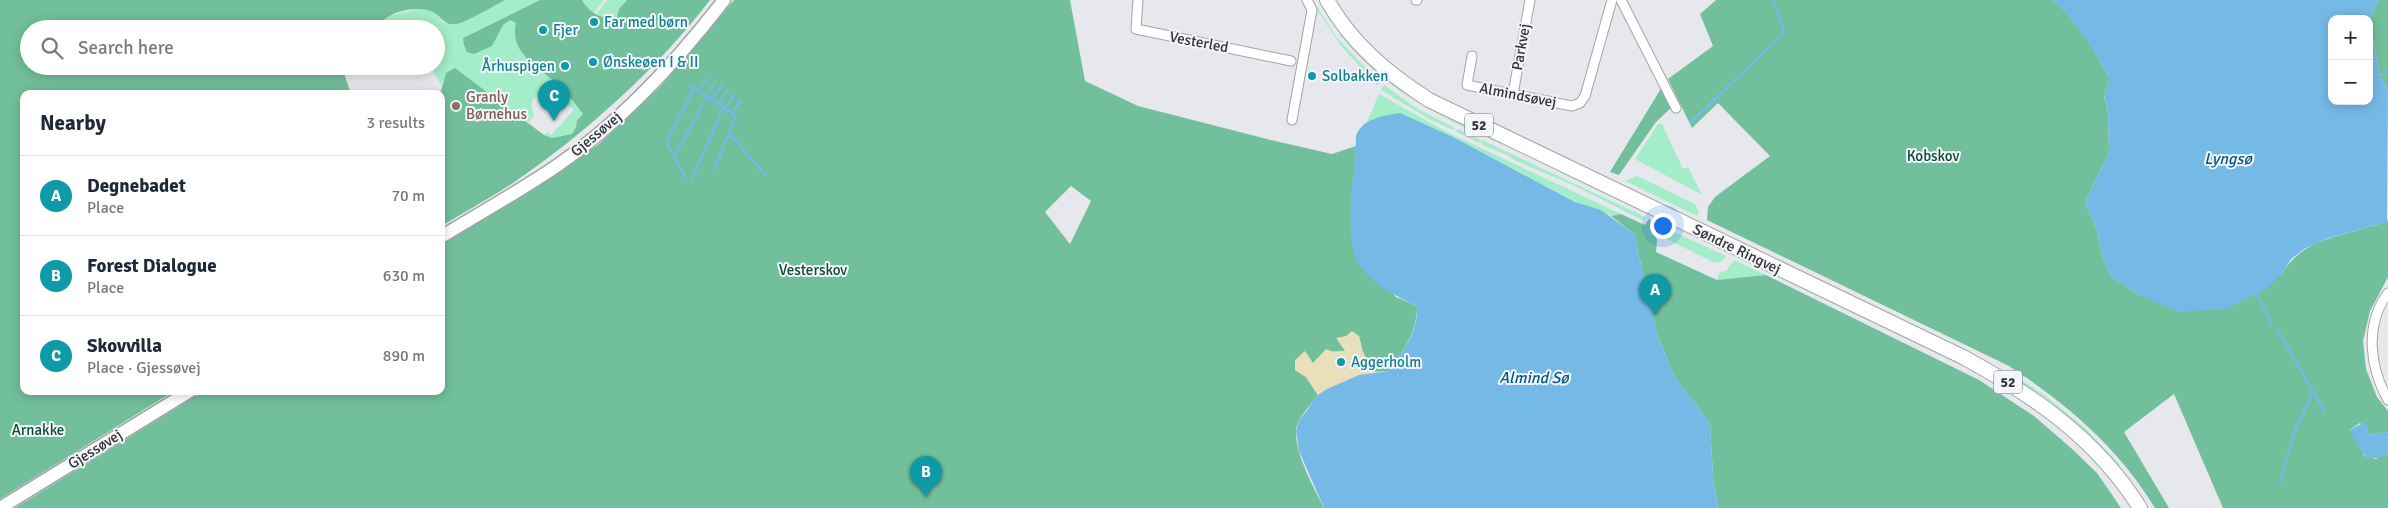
<!DOCTYPE html>
<meta charset="utf-8">
<style>
:root{--surface:#fff;--page:#f2f2f3;--text:#1f2937;--muted:#747a83;--line:#e0e1e3;--accent:#db2777}
body{margin:0;font-family:Signika,sans-serif;background:var(--page);color:var(--text)}
.controls{position:absolute;right:15px;top:15px;display:grid;overflow:hidden;border-radius:10px;box-shadow:0 2px 12px #0003}
.controls button{width:45px;height:45px;display:grid;place-items:center;padding:0;border:0;border-bottom:1px solid var(--line);background:var(--surface);color:var(--text);font:25px sans-serif}
.you{position:absolute;left:1662px;top:225px;width:18px;height:18px;margin:-12px;border:4px solid #fff;border-radius:50%;background:#1a73e8;box-shadow:0 0 0 8px #1a73e833}
.badge{display:grid;place-items:center;width:32px;height:32px;border-radius:50%;background:var(--accent);color:#fff;font-size:16px;font-weight:700}
.pin{position:absolute;translate:-50% -41px;filter:drop-shadow(0 1px 2px #0008)}
.pin::after{content:'';position:absolute;top:26px;width:18px;height:15px;background:inherit;clip-path:polygon(0 0,100% 0,50% 100%)}
.list{margin:0;padding:0;list-style:none}
h2{display:flex;justify-content:space-between;align-items:center;height:65px;margin:0;padding:0 20px;font-size:21px}
h2 small{font-size:16px;font-weight:400;color:var(--muted)}
.list li{display:grid;grid-template-columns:32px 1fr auto;gap:15px;align-items:center;box-sizing:border-box;height:80px;padding:0 20px;border-top:1px solid var(--line)}
.list b{display:block;font-size:19px;white-space:nowrap}
.list p{margin:0;font-size:16px;white-space:nowrap;color:var(--muted)}
.list em{font-size:16px;font-style:normal;color:var(--muted)}
.icon{flex:none;width:28px;height:28px;fill:none;stroke:currentColor;stroke-width:2;stroke-linecap:round;stroke-linejoin:round}
.map{position:relative;flex:none;width:2388px;height:508px;overflow:hidden}
.search{position:absolute;background:var(--surface);box-shadow:0 2px 12px #0003;left:20px;top:20px;width:425px;height:55px;display:flex;align-items:center;gap:12px;box-sizing:border-box;padding:0 18px;border-radius:28px;color:var(--muted);font-size:19px}
.panel{position:absolute;background:var(--surface);box-shadow:0 2px 12px #0003;left:20px;top:90px;width:425px;height:305px;border-radius:10px}
.map>svg:first-child{display:block}
.green{fill:#a3edc8}
.forest{fill:#72bf9b;fill-rule:evenodd}
.sand{fill:#e9dfba}
.water{fill:#75bae6;fill-rule:evenodd}
.lines{fill:none;stroke-linecap:round;stroke-linejoin:round}
.stream{stroke:#75bae6;stroke-width:2.5}
.street-casing{stroke:#a3a4a8;stroke-width:11}
.secondary-casing{stroke:#a3a4a8;stroke-width:15}
.primary-casing{stroke:#a3a4a8;stroke-width:16}
.street{stroke:#fff;stroke-width:9}
.secondary{stroke:#fff;stroke-width:12}
.primary{stroke:#fff;stroke-width:14}
.culture-dot{fill:#0f9aa8;stroke:#f4f5fa;stroke-width:2}
.education-dot{fill:#8d6e63;stroke:#f4f5fa;stroke-width:2}
.labels{text-anchor:middle;stroke-width:4;stroke-linejoin:round;paint-order:stroke}
.shield{fill:#f4f5fa;stroke:#6c6d6f;stroke-width:1}
.shield-label{font-size:14px;font-weight:bold;fill:#323334}
.culture-label{font-size:15px;fill:#0d838f;stroke:#f4f5fa;text-anchor:start}
.street-label{font-size:15px;fill:#323334;stroke:#f4f5fa}
.education-label{font-size:15px;fill:#785e54;stroke:#f4f5fa;text-anchor:start}
.park-label{font-size:15px;fill:#094a32;stroke:#f4f5fa}
.water-label{font-size:16px;font-style:italic;fill:#005c85;stroke:#f4f5fa}
</style>
<div class="map">
<svg width="2388" height="508" viewBox="0 0 2388 508">
<rect width="100%" height="100%" fill="#e7e8ed"/>
<g class="green">
<path d="M505 0H540L464 37 503 25 510 20 517 24 522 54 560 87 554 98 542 94C527 100 532 106 534 116L529 122 443 80 441 85 432 69 426 68 415 72 411 66H436V29H410L408 25 397 29H379L382 20 387 16 422 8 434 12 443 22 455 24Z"/>
<polygon points="582,0 604,0 594,13 585,8"/>
<path d="M607 0H627L619 9 617 17C609 19 603 19 596 14Z"/>
<polygon points="1313,4 1315,4 1337,38 1379,82 1377,85 1342,47"/>
<path d="M1341 32C1370 70 1406 93 1447 116L1446 118C1404 96 1368 71 1339 33Z"/>
<polygon points="1384,85 1416,108 1455,128 1454,130 1441,125 1438,122 1436,123 1381,90"/>
<polygon points="565,93 583,114 577,120 576,127 572,134 551,138 544,135 547,132 551,135 574,110 564,101"/>
<path d="M1379 94 1445 131 1621 214 1611 216C1599 208 1585 207 1572 200 1515 169 1458 140 1400 113L1367 122Z"/>
<polygon points="1449,116 1502,141 1501,144 1447,119"/>
<polygon points="1658,124 1662,124 1683,169 1688,167 1702,195 1635,159"/>
<polygon points="1458,129 1481,140 1479,143 1455,131"/>
<polygon points="1482,140 1645,217 1644,221 1575,186 1514,160 1509,156 1481,144"/>
<polygon points="1560,169 1648,212 1651,216 1559,172"/>
<polygon points="1637,176 1695,204 1699,212 1697,216 1625,181"/>
<path d="M1661 226 1726 256C1723 262 1720 263 1713 262L1665 238Z"/>
<polygon points="1742,258 1968,366 1982,375 1740,259"/>
<polygon points="1734,260 1766,275 1717,280 1720,272 1726,271"/>
<polygon points="2012,374 2046,396 2045,398 2014,378"/>
<polygon points="2047,397 2086,429 2120,465 2117,467 2085,432 2046,399"/>
</g>
<g class="forest">
<path d="M0 0H505C493 6 468 22 456 24 444 26 441 16 433 12 419 5 387 11 380 25L360 22 357 29H29V66H353L344 73 351 94H24V391H174L0 499Z"/>
<path d="M540 0H582C588 12 603 21 617 17L619 9 627 0H710C655 71 587 132 513 183 490 198 465 212 441 226L440 94 446 73 455 68 544 135 552 138 572 134 576 127 577 120 583 114C575 104 567 93 557 84 538 67 509 53 516 23L510 20 503 25 492 46 474 54 467 52 464 45 463 38Z"/>
<path d="M734 0H1070L1085 81 1138 106 1271 140 1332 154 1356 146 1351 205 1354 249 1396 297 1417 306C1417 332 1404 351 1388 371L1371 372 1362 349 1359 336 1345 351 1324 352 1312 364 1295 370 1306 377 1318 395C1311 405 1297 418 1296 431 1295 454 1314 488 1324 508H15L204 391H441V244L598 145 660 87ZM1071 186 1091 201 1070 244 1045 212Z"/>
<path d="M1716 0H2053C2078 22 2094 50 2110 79L2104 96 2108 112 2109 152 2085 203 2095 225 2104 262 2111 277 2141 296 2282 274C2300 243 2329 238 2362 229 2370 226 2381 225 2388 220V277L2370 311 2363 341 2366 369 2377 397 2388 411V432L2371 435 2360 423 2349 430 2356 437 2364 456 2376 459 2388 452V508H2223L2174 394 2124 432 2169 508H2155C2119 448 2067 404 2009 366L1707 220 1708 207 1715 197 1770 156 1718 103 1692 128 1668 79 1713 46 1700 14Z"/>
<polygon points="2378,0 2388,0 2388,87 2380,78 2370,20"/>
<polygon points="1662,87 1672,107 1656,122 1619,175 1610,172"/>
<polygon points="1621,214 1645,225 1649,219 1653,222 1657,241 1656,252 1717,280 1766,275 1979,380 2034,416 2071,448 2097,473 2121,508 1718,508 1713,476 1710,423 1674,376 1657,334 1634,234 1611,216"/>
</g>
<polygon class="sand" points="1352,331 1359,336 1362,349 1371,372 1327,389 1318,395 1306,377 1295,370 1295,360 1305,351 1313,363 1326,349 1336,353 1345,351 1336,338 1346,336"/>
<g class="water">
<path d="M2053 0H2378L2370 20 2380 78 2388 87 2387 222 2328 238 2304 249 2291 259 2282 274 2266 289 2226 309 2179 312 2141 296 2111 277 2104 262 2095 225 2085 203 2109 152 2108 112 2104 95 2110 79C2094 50 2077 22 2053 0ZM2332 19H2369V101H2332Z"/>
<path d="M1400 113 1453 137 1575 202 1601 210 1634 234 1657 334 1674 376 1710 423 1713 476 1718 508H1324L1299 451 1296 431 1299 421 1318 395 1327 389 1359 375 1388 371C1404 351 1418 332 1417 306 1397 297 1372 284 1359 265 1342 240 1356 166 1356 136 1362 118 1384 116 1400 113Z"/>
<path d="M2363 423 2366 424 2371 435 2388 432V452L2379 458H2368C2359 453 2356 439 2349 430Z"/>
</g>
<g class="lines">
<g class="stream">
<polyline points="2380,77 2388,70"/>
<polyline points="689,85 736,116 714,170"/>
<polyline points="698,91 708,78"/>
<polyline points="711,100 722,85"/>
<polyline points="718,105 727,90"/>
<polyline points="725,109 734,95"/>
<polyline points="732,114 740,101"/>
<polyline points="1691,122 1783,34 1783,27 1773,0"/>
<polyline points="729,133 766,176"/>
<polyline points="675,156 715,82"/>
<polyline points="686,178 666,142 694,88"/>
<polyline points="692,179 723,108"/>
<polyline points="2256,294 2272,324"/>
<polyline points="2278,331 2324,410"/>
<polyline points="2280,482 2294,433 2313,392"/>
</g>
<g class="street-casing">
<g id="street">
<polyline points="1138,0 1136,29 1291,61"/>
<polyline points="1416,0 1417,0"/>
<polyline points="1621,0 1676,108"/>
<polyline points="1472,56 1467,85 1572,106 1580,103 1585,96 1612,0"/>
<polyline points="1513,94 1530,0"/>
<polyline points="1292,120 1312,10 1307,0"/>
<path d="M2388 293C2364 325 2370 368 2388 400"/>
</g>
</g>
<g class="secondary-casing">
<g id="secondary">
<path d="M441 237C480 213 520 191 558 165 622 121 677 61 724 0"/>
<polyline points="0,508 190,391"/>
</g>
</g>
<g class="primary-casing">
<path id="primary" d="M1327 0C1352 44 1387 73 1429 100L1963 357C2033 395 2097 439 2140 508"/>
</g>
<use href="#street" class="street"/>
<use href="#secondary" class="secondary"/>
<use href="#primary" class="primary"/>
</g>
<g class="culture-dot">
<circle cx="594" cy="22" r="5"/>
<circle cx="543" cy="30" r="5"/>
<circle cx="593" cy="62" r="5"/>
<circle cx="565" cy="66" r="5"/>
<circle cx="1312" cy="76" r="5"/>
<circle cx="1341" cy="362" r="5"/>
</g>
<circle class="education-dot" cx="456" cy="106" r="5"/>
<g class="labels">
<g class="shield">
<rect x="1465" y="113.5" width="28" height="23" rx="4"/>
<rect x="1994" y="370.5" width="28" height="23" rx="4"/>
</g>
<g class="shield-label">
<text x="1479" y="130">52</text>
<text x="2008" y="387">52</text>
</g>
<g class="culture-label">
<text x="604" y="27">Far med børn</text>
<text x="553" y="35">Fjer</text>
<text x="603" y="67">Ønskeøen I &amp; II</text>
<text x="555" y="71" text-anchor="end">Århuspigen</text>
<text x="1322" y="81">Solbakken</text>
<text x="1351" y="367">Aggerholm</text>
</g>
<g class="street-label">
<text transform="translate(1199 42) rotate(11)" y="5">Vesterled</text>
<text transform="translate(1521 47) rotate(-80)" y="5">Parkvej</text>
<text transform="translate(1518 95) rotate(11)" y="5">Almindsøvej</text>
<text transform="translate(596 134) rotate(-40)" y="5">Gjessøvej</text>
<text transform="translate(1737 249) rotate(26)" y="5">Søndre Ringvej</text>
<text transform="translate(95 449) rotate(-32)" y="5">Gjessøvej</text>
</g>
<g class="education-label">
<text x="466" y="102">Granly<tspan x="466" dy="17">Børnehus</tspan></text>
</g>
<g class="park-label">
<text x="1933" y="161">Kobskov</text>
<text x="813" y="275">Vesterskov</text>
<text x="38" y="435">Arnakke</text>
</g>
<g class="water-label">
<text x="2228" y="164">Lyngsø</text>
<text x="1534" y="383">Almind Sø</text>
</g>
</g>
</svg>
<div class="controls">
<button>+</button>
<button>−</button>
</div>
<div class="you"></div>
<div class="pin badge" style="left:1655px;top:315px;background:#0f9aa8">A</div>
<div class="pin badge" style="left:926px;top:497px;background:#0f9aa8">B</div>
<div class="pin badge" style="left:554px;top:121px;background:#0f9aa8">C</div>
<div class="search"><svg class="icon" aria-label="search" viewBox="0 0 24 24"><circle cx="10" cy="10" r="6"/><path d="M15 15l6 6"/></svg>Search here</div>
<section class="panel">
<h2>Nearby<small>3 results</small></h2>
<ul class="list">
<li><span class="badge" style="background:#0f9aa8">A</span><div><b>Degnebadet</b><p>Place</p></div><em>70 m</em></li>
<li><span class="badge" style="background:#0f9aa8">B</span><div><b>Forest Dialogue</b><p>Place</p></div><em>630 m</em></li>
<li><span class="badge" style="background:#0f9aa8">C</span><div><b>Skovvilla</b><p>Place · Gjessøvej</p></div><em>890 m</em></li>
</ul>
</section>
</div>
